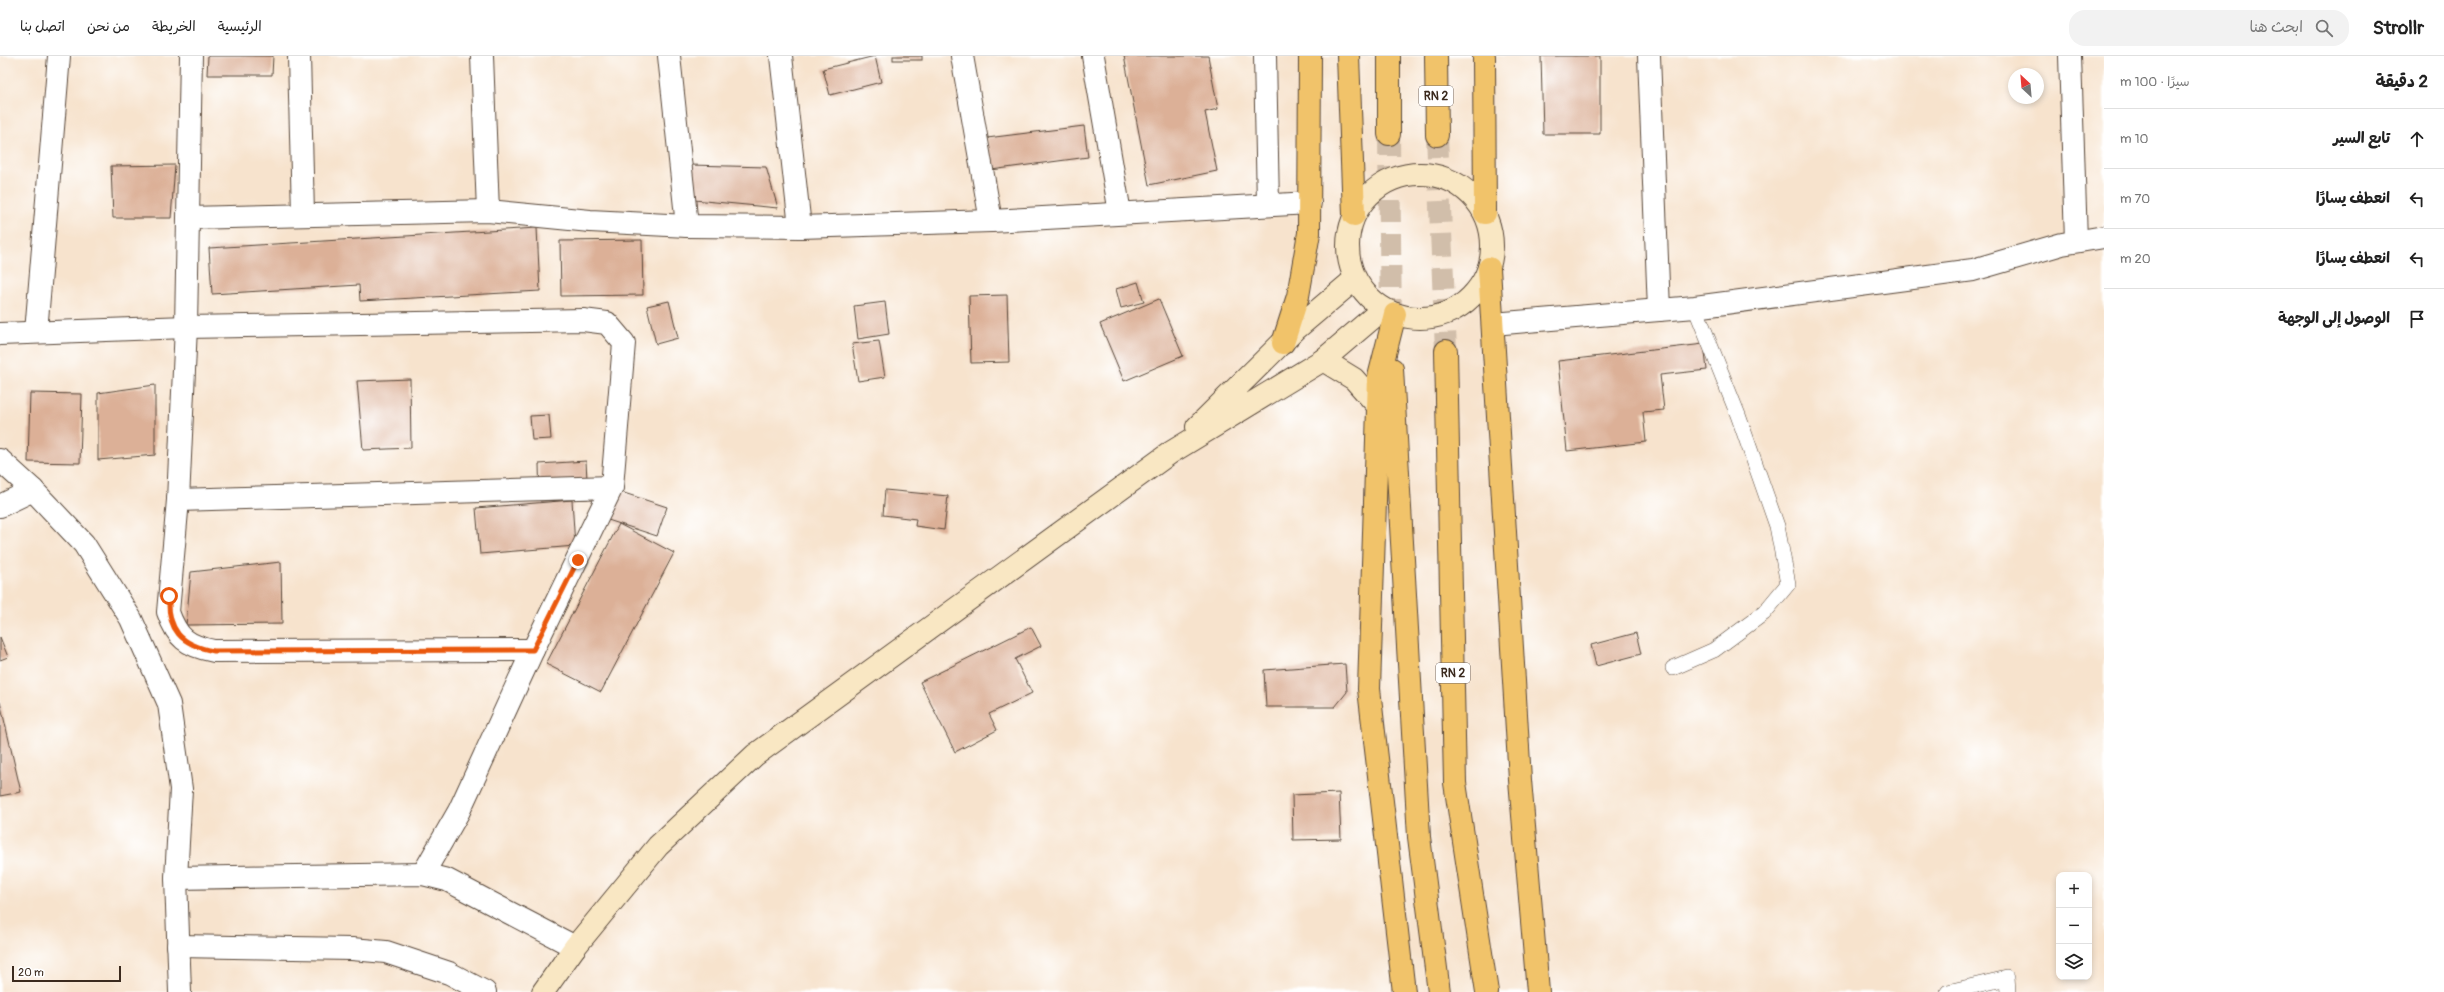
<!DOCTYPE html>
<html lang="ar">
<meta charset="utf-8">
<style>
:root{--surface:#fff;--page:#f2f2f2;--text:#222;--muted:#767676;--line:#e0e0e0}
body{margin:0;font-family:Pangolin,"Playpen Sans Arabic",sans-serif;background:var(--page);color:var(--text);direction:rtl}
.controls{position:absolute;right:12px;bottom:12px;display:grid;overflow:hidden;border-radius:8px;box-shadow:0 2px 6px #0003}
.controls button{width:36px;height:36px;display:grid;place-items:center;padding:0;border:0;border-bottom:1px solid var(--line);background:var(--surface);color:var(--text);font:20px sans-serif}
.compass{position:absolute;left:2008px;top:12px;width:36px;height:36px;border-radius:50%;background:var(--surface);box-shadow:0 2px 6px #0003;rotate:334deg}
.scale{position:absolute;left:12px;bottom:10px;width:109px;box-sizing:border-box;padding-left:4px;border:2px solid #3b2a1e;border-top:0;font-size:11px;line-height:14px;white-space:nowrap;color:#3b2a1e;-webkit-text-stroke:3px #fff;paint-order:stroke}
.stop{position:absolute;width:12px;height:12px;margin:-9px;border:3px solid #ea580c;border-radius:50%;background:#fff}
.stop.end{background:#ea580c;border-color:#fff;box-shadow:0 1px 4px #0008}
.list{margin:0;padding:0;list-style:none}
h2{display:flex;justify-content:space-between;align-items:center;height:52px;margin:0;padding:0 16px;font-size:17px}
h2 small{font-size:13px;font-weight:400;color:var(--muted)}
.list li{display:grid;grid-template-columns:26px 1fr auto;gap:12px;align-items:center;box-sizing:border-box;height:60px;padding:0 16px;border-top:1px solid var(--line)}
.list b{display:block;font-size:15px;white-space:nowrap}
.list em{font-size:13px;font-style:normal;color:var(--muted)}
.icon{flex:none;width:22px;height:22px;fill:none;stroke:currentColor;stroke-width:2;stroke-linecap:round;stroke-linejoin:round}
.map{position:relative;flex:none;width:2104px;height:936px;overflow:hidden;direction:ltr}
header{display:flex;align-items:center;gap:24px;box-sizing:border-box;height:56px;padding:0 20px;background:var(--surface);border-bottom:1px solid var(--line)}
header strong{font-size:19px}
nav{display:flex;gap:22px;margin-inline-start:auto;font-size:14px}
.search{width:280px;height:36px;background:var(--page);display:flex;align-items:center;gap:10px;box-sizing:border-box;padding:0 14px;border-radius:16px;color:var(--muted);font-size:15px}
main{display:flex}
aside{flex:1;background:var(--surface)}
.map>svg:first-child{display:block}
.building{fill:#dcb097}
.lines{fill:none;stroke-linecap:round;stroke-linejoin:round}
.trunk-tunnel{stroke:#d1beaa;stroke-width:22;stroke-dasharray:22 11;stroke-linecap:butt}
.service-casing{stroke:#574638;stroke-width:16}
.minor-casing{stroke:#574638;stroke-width:24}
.secondary-casing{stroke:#574638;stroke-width:24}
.trunk-casing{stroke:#574638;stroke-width:24}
.service{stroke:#fff;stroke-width:15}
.minor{stroke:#fff;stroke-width:22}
.secondary{stroke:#f9e7c3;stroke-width:22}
.trunk{stroke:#f1c36a;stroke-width:22}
.route{stroke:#ea580c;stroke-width:5}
.labels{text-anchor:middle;stroke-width:3;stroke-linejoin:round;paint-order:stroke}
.shield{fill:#fff;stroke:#766a62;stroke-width:1}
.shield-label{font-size:12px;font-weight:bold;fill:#3b2a1e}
</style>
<header>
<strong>Strollr</strong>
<div class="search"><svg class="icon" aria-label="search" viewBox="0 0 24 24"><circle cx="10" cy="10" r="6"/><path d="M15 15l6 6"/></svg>ابحث هنا</div>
<nav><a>الرئيسية</a><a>الخريطة</a><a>من نحن</a><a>اتصل بنا</a></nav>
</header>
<main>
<aside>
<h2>2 دقيقة<small>سيرًا · 100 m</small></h2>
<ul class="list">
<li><svg class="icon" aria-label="ahead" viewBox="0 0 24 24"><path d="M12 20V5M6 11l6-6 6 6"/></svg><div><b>تابع السير</b></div><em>10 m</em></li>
<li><svg class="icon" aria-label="left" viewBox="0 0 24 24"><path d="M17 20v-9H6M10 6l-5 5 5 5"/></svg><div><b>انعطف يسارًا</b></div><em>70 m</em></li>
<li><svg class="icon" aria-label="left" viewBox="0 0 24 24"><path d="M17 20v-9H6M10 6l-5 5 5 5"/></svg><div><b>انعطف يسارًا</b></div><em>20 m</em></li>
<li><svg class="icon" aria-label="arrive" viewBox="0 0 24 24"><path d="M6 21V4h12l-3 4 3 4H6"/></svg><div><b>الوصول إلى الوجهة</b></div></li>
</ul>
</aside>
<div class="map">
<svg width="2104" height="936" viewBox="0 0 2104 936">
<rect width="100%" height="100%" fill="#fff"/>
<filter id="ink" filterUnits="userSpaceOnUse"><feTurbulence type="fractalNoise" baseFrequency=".025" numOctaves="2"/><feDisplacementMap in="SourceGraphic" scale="8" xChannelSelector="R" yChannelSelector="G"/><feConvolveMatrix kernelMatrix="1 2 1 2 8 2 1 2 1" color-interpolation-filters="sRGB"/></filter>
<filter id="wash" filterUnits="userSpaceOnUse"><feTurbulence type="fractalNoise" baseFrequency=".012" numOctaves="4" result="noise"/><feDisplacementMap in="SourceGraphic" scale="16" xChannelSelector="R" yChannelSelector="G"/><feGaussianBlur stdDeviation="0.9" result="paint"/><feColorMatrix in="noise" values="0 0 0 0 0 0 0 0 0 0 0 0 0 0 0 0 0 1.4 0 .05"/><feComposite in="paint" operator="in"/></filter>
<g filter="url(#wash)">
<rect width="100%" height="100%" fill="#f7e3cd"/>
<g id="blocks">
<g class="building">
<polygon points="208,0 273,0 272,19 207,19"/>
<polygon points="875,0 881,26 830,39 823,13"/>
<rect x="893" y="0" width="29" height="4"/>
<polygon points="1124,0 1208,0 1218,53 1205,56 1217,115 1149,129"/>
<polygon points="1541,0 1600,0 1600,78 1543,78"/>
<polygon points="1084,70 1088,101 991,114 987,82"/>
<polygon points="175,109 171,162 113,162 111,110"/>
<polygon points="690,109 766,111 778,152 694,144"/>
<polygon points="537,172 540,235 360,245 359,229 212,238 209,192"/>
<polygon points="642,184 643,239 561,240 560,185"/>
<polygon points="1138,226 1144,246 1121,252 1116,233"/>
<polygon points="1007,239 1009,306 971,307 969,240"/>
<polygon points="1159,243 1183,300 1124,325 1100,268"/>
<polygon points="669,245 678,282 656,288 647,250"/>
<polygon points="885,246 889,278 858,283 854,250"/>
<polygon points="879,285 885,321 858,325 852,288"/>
<polygon points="1704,288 1707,314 1660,319 1664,354 1643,356 1646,386 1567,395 1558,305"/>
<polygon points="410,323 411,392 363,394 357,325"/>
<polygon points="155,329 155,399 98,404 98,337"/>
<polygon points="30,337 82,338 80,407 28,406"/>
<polygon points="549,359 551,383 532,384 530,360"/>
<polygon points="586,405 588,443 540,445 539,408"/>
<polygon points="885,434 948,440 944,474 915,470 916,463 883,459"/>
<polygon points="618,435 667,451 657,480 608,464"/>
<polygon points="572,444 575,490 480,498 476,452"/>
<polygon points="619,468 674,497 601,636 546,608"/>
<polygon points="281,506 282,568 186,569 191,516"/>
<polygon points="1031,571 1041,590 1015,603 1032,637 989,658 997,674 955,696 920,626"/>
<polygon points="1636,577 1641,598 1596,610 1591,589"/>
<polygon points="0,581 8,601 0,604"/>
<polygon points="1345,608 1347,636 1335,651 1266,651 1264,614"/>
<polygon points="0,646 21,736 0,740"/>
<polygon points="1339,737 1341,783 1293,784 1292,739"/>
</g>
</g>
</g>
<g filter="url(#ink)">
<use href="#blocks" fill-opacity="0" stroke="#574638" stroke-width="1"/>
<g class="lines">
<g class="trunk-tunnel">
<polyline points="1389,78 1391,275"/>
<polyline points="1437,79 1446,295"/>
</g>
<g class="service-casing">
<g id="service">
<polyline points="1673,612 1714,594 1764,557 1788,528 1777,470 1738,359 1695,251"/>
<polyline points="1948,936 2007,922 2008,936"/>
</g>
</g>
<g class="minor-casing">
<g id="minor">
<path d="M191 0 186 271 178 444 168 556C177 582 187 590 214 595L533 594"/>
<polyline points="299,0 303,158"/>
<polyline points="482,0 488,155"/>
<polyline points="669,0 687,170"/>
<polyline points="781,0 800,171"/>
<polyline points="962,0 991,165"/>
<polyline points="1093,0 1120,157"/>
<polyline points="1265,0 1268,149"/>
<polyline points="1649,0 1659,254"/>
<polyline points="2070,0 2076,185"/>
<polyline points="189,162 488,155 590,165 687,170 800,171 991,165 1310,147"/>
<polyline points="1493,268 1695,251 1973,214 2062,188 2104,181"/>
<polyline points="36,276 59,0"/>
<polyline points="0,278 186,271 583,264 607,267 624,287 612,431 533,594 459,755 423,818"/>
<polyline points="0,404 33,434 84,488 131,563 169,648 181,733 176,822 180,936"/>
<polyline points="178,444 612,431"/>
<polyline points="0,450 33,434"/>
<polyline points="176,822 423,818 447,824 575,891"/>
<polyline points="178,890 352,893 386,896 449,917 485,936"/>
</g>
</g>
<g class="secondary-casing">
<g id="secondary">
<circle cx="1420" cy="190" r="72"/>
<polyline points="1323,304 1354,323 1378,350"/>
<polyline points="1197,371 1297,272 1355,223"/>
<polyline points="543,936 575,891 658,790 755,699 1170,397 1323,304 1383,253"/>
</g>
</g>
<g class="trunk-casing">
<g id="trunk">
<polyline points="1348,0 1354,159"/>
<polyline points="1389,0 1389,78"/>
<polyline points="1436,0 1437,79"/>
<polyline points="1484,0 1485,157"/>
<polyline points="1489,212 1520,724 1538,936"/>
<polyline points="1395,258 1379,321 1369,633 1404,936"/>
<polyline points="1283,287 1298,240 1309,177 1310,0"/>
<polyline points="1446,295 1455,727 1487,936"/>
<polyline points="1392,313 1419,781 1439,936"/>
</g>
</g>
<use href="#service" class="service"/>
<use href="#minor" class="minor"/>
<use href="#secondary" class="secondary"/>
<use href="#trunk" class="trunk"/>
</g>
</g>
<g class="lines" filter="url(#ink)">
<path class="route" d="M169 540C167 574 181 589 214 595L533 594 578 504"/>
</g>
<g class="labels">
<g class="shield">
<rect x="1419" y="30" width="34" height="20" rx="3"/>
<rect x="1436" y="607" width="34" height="20" rx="3"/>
</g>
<g class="shield-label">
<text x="1436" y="44">RN 2</text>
<text x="1453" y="621">RN 2</text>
</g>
</g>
</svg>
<div class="controls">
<button>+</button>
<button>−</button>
<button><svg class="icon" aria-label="layers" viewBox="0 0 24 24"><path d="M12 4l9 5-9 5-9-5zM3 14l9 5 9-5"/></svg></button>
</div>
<svg class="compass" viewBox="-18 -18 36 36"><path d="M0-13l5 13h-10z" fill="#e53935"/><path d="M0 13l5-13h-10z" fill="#767676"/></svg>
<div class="scale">20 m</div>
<div class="stop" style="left:169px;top:540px"></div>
<div class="stop end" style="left:578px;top:504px"></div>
</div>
</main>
